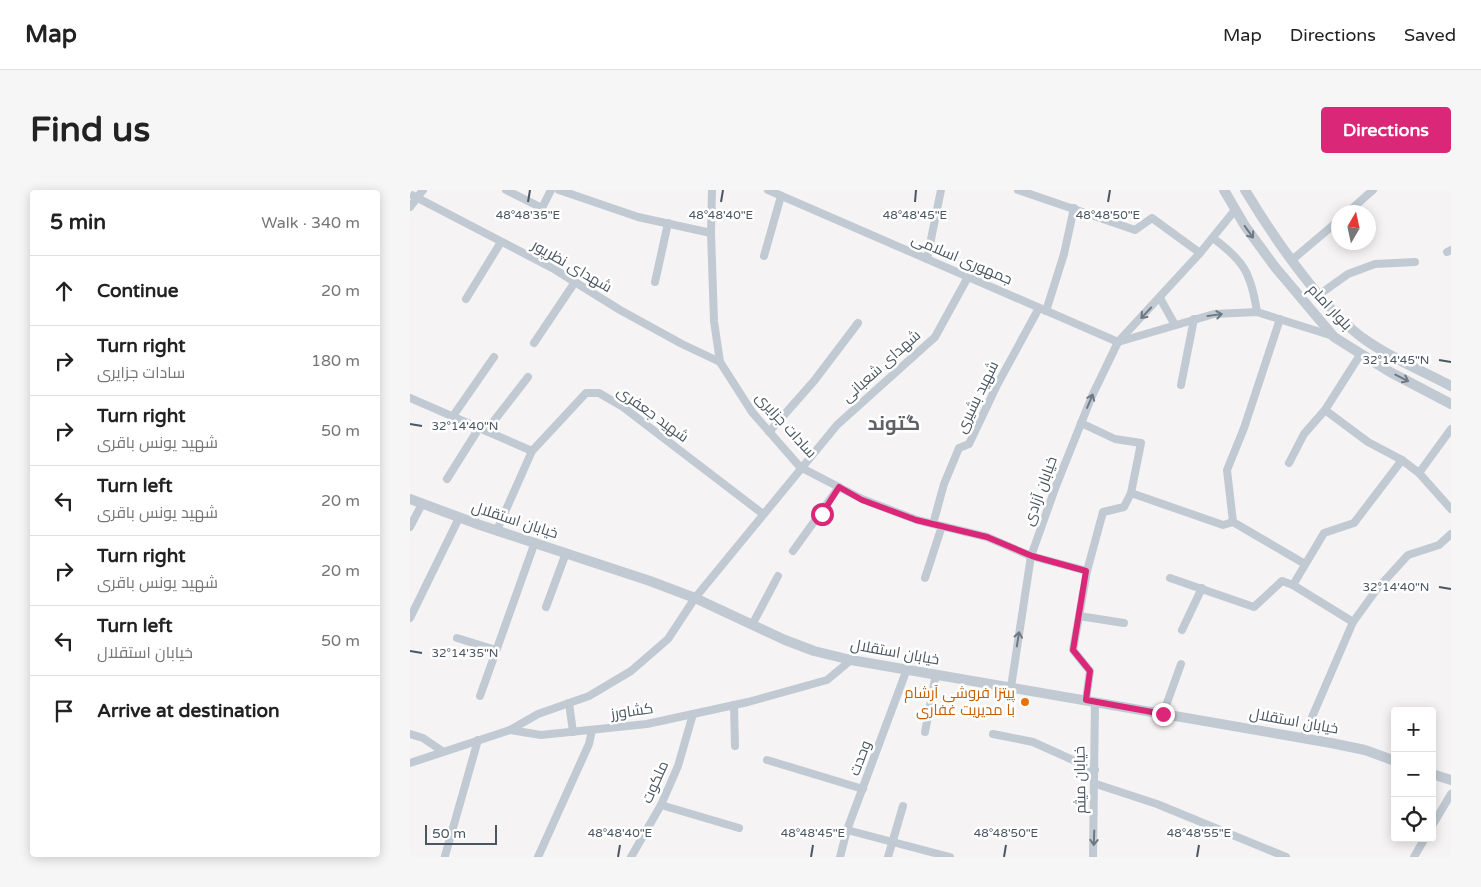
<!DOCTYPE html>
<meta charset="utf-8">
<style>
:root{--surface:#fff;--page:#f6f6f6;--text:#222;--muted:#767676;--line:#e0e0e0;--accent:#db2777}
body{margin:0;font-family:"Varela Round",Cairo,sans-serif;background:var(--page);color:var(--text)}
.controls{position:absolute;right:15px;bottom:15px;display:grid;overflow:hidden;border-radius:5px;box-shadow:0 2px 12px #0003}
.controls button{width:45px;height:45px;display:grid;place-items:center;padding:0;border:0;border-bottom:1px solid var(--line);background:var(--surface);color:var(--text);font:25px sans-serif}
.compass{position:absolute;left:921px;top:15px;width:45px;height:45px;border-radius:50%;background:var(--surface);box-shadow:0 2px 12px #0003;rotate:9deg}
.scale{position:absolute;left:15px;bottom:12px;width:72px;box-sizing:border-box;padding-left:5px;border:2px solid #4a5661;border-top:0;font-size:14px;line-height:18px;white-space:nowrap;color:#4a5661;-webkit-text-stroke:4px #fff;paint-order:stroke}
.stop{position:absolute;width:15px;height:15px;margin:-11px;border:4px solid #db2777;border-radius:50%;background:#fff}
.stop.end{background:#db2777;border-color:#fff;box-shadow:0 1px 5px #0008}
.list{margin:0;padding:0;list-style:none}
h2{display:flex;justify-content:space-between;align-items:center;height:65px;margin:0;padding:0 20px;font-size:21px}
h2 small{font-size:16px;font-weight:400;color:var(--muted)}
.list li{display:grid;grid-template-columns:32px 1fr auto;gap:15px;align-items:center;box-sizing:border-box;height:70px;padding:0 20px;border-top:1px solid var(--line)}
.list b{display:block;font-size:19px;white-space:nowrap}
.list p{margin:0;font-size:16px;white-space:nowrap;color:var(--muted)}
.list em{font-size:16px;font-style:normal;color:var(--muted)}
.icon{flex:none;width:28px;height:28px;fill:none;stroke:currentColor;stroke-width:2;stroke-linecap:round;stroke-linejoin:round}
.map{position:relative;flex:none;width:1041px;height:667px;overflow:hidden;border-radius:5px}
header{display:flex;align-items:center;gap:30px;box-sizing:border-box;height:70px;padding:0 25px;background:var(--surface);border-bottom:1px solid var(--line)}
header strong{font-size:24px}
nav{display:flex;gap:28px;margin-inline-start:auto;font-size:18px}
.intro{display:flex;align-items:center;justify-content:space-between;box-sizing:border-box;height:120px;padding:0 30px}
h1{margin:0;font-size:35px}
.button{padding:12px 22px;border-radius:5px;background:var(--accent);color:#fff;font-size:18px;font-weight:700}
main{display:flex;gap:30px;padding:0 30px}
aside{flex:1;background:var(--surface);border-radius:5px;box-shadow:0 2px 12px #0003}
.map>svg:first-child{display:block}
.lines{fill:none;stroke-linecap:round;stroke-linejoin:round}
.minor{stroke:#c1cad2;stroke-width:8}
.tertiary{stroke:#c1cad2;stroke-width:10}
.oneway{stroke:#6e7983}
.route{stroke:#db2777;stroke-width:6}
.ticks{fill:none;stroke:#4a5661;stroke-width:2}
.food-dot{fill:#e8710a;stroke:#fff;stroke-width:2}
.labels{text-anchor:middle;stroke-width:5;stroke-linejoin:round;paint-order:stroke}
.street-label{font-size:15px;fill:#4a5661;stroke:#fff}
.food-label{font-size:15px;fill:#c56008;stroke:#fff;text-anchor:end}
.district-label{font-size:20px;font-weight:bold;fill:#5f6368;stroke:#fff}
.ticks-label{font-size:12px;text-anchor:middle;fill:#4a5661;stroke:#fff;stroke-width:5;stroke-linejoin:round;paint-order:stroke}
</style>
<header>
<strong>Map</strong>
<nav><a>Map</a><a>Directions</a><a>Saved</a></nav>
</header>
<div class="intro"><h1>Find us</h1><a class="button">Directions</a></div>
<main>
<aside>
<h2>5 min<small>Walk · 340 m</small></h2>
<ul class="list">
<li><svg class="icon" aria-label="ahead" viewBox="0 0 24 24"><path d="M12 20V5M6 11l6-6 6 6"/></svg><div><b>Continue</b></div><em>20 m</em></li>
<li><svg class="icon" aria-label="right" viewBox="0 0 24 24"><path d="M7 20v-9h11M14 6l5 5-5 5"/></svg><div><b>Turn right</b><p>سادات جزایری</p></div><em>180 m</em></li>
<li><svg class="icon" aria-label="right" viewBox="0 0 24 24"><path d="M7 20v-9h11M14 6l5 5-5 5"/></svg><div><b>Turn right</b><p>شهید یونس باقری</p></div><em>50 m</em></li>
<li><svg class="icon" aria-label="left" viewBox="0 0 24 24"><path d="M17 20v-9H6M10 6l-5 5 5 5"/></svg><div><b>Turn left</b><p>شهید یونس باقری</p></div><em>20 m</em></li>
<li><svg class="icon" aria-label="right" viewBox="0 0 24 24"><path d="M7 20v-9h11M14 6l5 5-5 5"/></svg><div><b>Turn right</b><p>شهید یونس باقری</p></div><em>20 m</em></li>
<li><svg class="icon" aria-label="left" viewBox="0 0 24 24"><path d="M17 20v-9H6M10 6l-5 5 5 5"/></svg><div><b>Turn left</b><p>خیابان استقلال</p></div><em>50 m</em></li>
<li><svg class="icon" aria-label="arrive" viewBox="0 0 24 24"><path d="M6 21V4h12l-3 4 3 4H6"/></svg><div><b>Arrive at destination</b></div></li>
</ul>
</aside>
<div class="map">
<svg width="1041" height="667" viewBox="0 0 1041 667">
<rect width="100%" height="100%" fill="#f5f3f3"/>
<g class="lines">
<g class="minor">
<polyline points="96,0 132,18 141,0"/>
<polyline points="149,0 228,27 301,43"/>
<polyline points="302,0 301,43 304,131 310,172 342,222 390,277 452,309 507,330 577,347 621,366 677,381 693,322 714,317 721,303 731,253 705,249 671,233"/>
<polyline points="358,0 708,152 804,124 847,122 923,146"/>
<polyline points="608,0 725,40 742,28 790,63"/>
<polyline points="0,4 144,79 210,120 272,154 310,172"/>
<polyline points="0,17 13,0"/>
<polyline points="938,22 963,0"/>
<path d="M803 48C834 71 841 83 847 122"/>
<polyline points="1037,62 1041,60"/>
<polyline points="354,66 371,6"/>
<polyline points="517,69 531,0"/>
<polyline points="882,70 928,31"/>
<polyline points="245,92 258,33"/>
<polyline points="910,104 938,84 965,74 1005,72"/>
<polyline points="750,108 765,135"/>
<polyline points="56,109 91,52"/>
<polyline points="636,121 654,64 664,18"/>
<polyline points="124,153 165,92"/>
<polyline points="950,165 915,220 958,252 992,270"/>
<polyline points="771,195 784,129"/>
<polyline points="0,208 122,261"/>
<polyline points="43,226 84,167"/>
<polyline points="76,241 118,187"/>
<polyline points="359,242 404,191 448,133"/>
<polyline points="879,273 894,244 915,220"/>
<polyline points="1009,283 1041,319"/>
<polyline points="37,289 69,238"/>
<polyline points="721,303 813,335 823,332 895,374"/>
<polyline points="823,332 817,280 834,238 870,129"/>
<polyline points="523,334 534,294 549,258 559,254 587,195 629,118"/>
<polyline points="0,337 12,314"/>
<polyline points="87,340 122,261 176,203 189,203 213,217 353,324"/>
<polyline points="383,361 429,297"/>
<polyline points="515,388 532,336"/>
<polyline points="760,388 844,417 872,391 883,395"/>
<polyline points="136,417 156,363"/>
<polyline points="669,426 714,433"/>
<polyline points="0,428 49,328"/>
<polyline points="943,432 967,399 998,365 1029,355 1041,344"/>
<polyline points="342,435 368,386"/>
<polyline points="772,440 792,398"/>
<polyline points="47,448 86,460"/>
<polyline points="601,497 621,366 646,296 682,206 708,152 790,63 825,20"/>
<polyline points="70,506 125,352"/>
<polyline points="676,510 680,481 663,460 677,381"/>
<polyline points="159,513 163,542"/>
<polyline points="324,515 325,556"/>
<polyline points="753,524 771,474"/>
<polyline points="100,540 128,524 179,506 221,481 258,449 285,408 427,235 525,147 558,87"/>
<polyline points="515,542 526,484"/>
<polyline points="0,544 13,548 32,561"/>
<polyline points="583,544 623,552 685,580"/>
<polyline points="893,548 943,432 883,395 914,343 944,333 992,270 1009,283 1041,239"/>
<polyline points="357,570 453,599"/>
<polyline points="0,573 100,540 131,545 237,534 338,512 417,490 441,470"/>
<polyline points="686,594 747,614 876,667"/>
<polyline points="251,615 329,638"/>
<polyline points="1022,636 1041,604"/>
<polyline points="437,640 540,667"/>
<polyline points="35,666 68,550"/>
<polyline points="128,667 179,554 182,540"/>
<polyline points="221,667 251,615 268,576 283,524"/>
<polyline points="430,667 437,640 497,479"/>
<polyline points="478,667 493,616"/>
<polyline points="683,667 685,512"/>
<polyline points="1004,667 1015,648"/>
</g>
<g class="tertiary">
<polyline points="814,0 835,36 865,77 924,147 980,182 1041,214"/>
<path d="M835 0C862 45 914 122 957 151 983 169 1013 181 1041 196"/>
<polyline points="0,309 70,335 240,391 285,408 375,450 404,461 441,470 921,553 955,560 985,571"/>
<polyline points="1022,584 1041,590"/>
</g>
</g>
<defs><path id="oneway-shaft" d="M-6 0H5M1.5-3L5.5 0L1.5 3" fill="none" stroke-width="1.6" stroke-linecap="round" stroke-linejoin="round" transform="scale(1.25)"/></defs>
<g class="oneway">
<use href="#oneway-shaft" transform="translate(839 42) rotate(54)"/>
<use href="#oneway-shaft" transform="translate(736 123) rotate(133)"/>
<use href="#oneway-shaft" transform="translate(805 125) rotate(-8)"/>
<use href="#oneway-shaft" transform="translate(992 188) rotate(27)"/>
<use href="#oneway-shaft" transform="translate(680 211) rotate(-67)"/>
<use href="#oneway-shaft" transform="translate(608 449) rotate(-81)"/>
<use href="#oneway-shaft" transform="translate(684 648) rotate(92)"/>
</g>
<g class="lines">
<polyline class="route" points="412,324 429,297 452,310 506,330 577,347 622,366 676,381 663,460 680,481 676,510 753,524"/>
</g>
<path class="ticks" d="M118 12 120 0M311 12 313 0M505 12 506 0M698 12 700 0M1029 170 1041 172M0 234 12 236M1029 397 1041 399M0 461 12 463M208 667 210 655M401 667 403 655M594 667 596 655M787 667 789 655"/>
<circle class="food-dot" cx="615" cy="512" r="5"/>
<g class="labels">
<g class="street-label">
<text transform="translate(552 69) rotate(23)" y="5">جمهوری اسلامی</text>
<text transform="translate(162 76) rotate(30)" y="5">شهدای نظرپور</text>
<text transform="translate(920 117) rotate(47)" y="5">بلوار امام</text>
<text transform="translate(471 176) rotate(-42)" y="5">شهدای شعبانی</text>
<text transform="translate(567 207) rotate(-64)" y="5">شهید بشیری</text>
<text transform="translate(243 224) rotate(36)" y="5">شهید جعفری</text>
<text transform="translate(376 235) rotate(48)" y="5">سادات جزایری</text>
<text transform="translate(630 301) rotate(-70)" y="5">خیابان آزادی</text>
<text transform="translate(105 330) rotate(18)" y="5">خیابان استقلال</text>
<text transform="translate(485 462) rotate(10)" y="5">خیابان استقلال</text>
<text transform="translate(222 521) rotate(-8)" y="5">کشاورز</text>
<text transform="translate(884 531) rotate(10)" y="5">خیابان استقلال</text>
<text transform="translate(450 568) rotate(-69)" y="5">وحدت</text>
<text transform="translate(670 590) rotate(-91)" y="5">خیابان میثم</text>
<text transform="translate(245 592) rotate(-66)" y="5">ملکوت</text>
</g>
<g class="food-label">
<text x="605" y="508">پیتزا فروشی آرشام<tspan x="605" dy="17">با مدیریت غفاری</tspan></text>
</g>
<g class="district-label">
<text x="484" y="240">گتوند</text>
</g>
</g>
<g class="ticks-label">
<text x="118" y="29">48°48'35"E</text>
<text x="311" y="29">48°48'40"E</text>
<text x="505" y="29">48°48'45"E</text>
<text x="698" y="29">48°48'50"E</text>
<text x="986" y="174">32°14'45"N</text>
<text x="55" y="240">32°14'40"N</text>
<text x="986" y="401">32°14'40"N</text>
<text x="55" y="467">32°14'35"N</text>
<text x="210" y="647">48°48'40"E</text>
<text x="403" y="647">48°48'45"E</text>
<text x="596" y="647">48°48'50"E</text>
<text x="789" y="647">48°48'55"E</text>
</g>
</svg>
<div class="controls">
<button>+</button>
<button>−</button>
<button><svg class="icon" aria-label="locate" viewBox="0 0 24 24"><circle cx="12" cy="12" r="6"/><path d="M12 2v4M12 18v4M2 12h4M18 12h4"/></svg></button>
</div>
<svg class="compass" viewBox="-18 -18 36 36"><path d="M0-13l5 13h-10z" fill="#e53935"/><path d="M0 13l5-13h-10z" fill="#767676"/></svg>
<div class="scale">50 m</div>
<div class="stop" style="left:412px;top:324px"></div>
<div class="stop end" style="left:753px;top:524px"></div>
</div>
</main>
